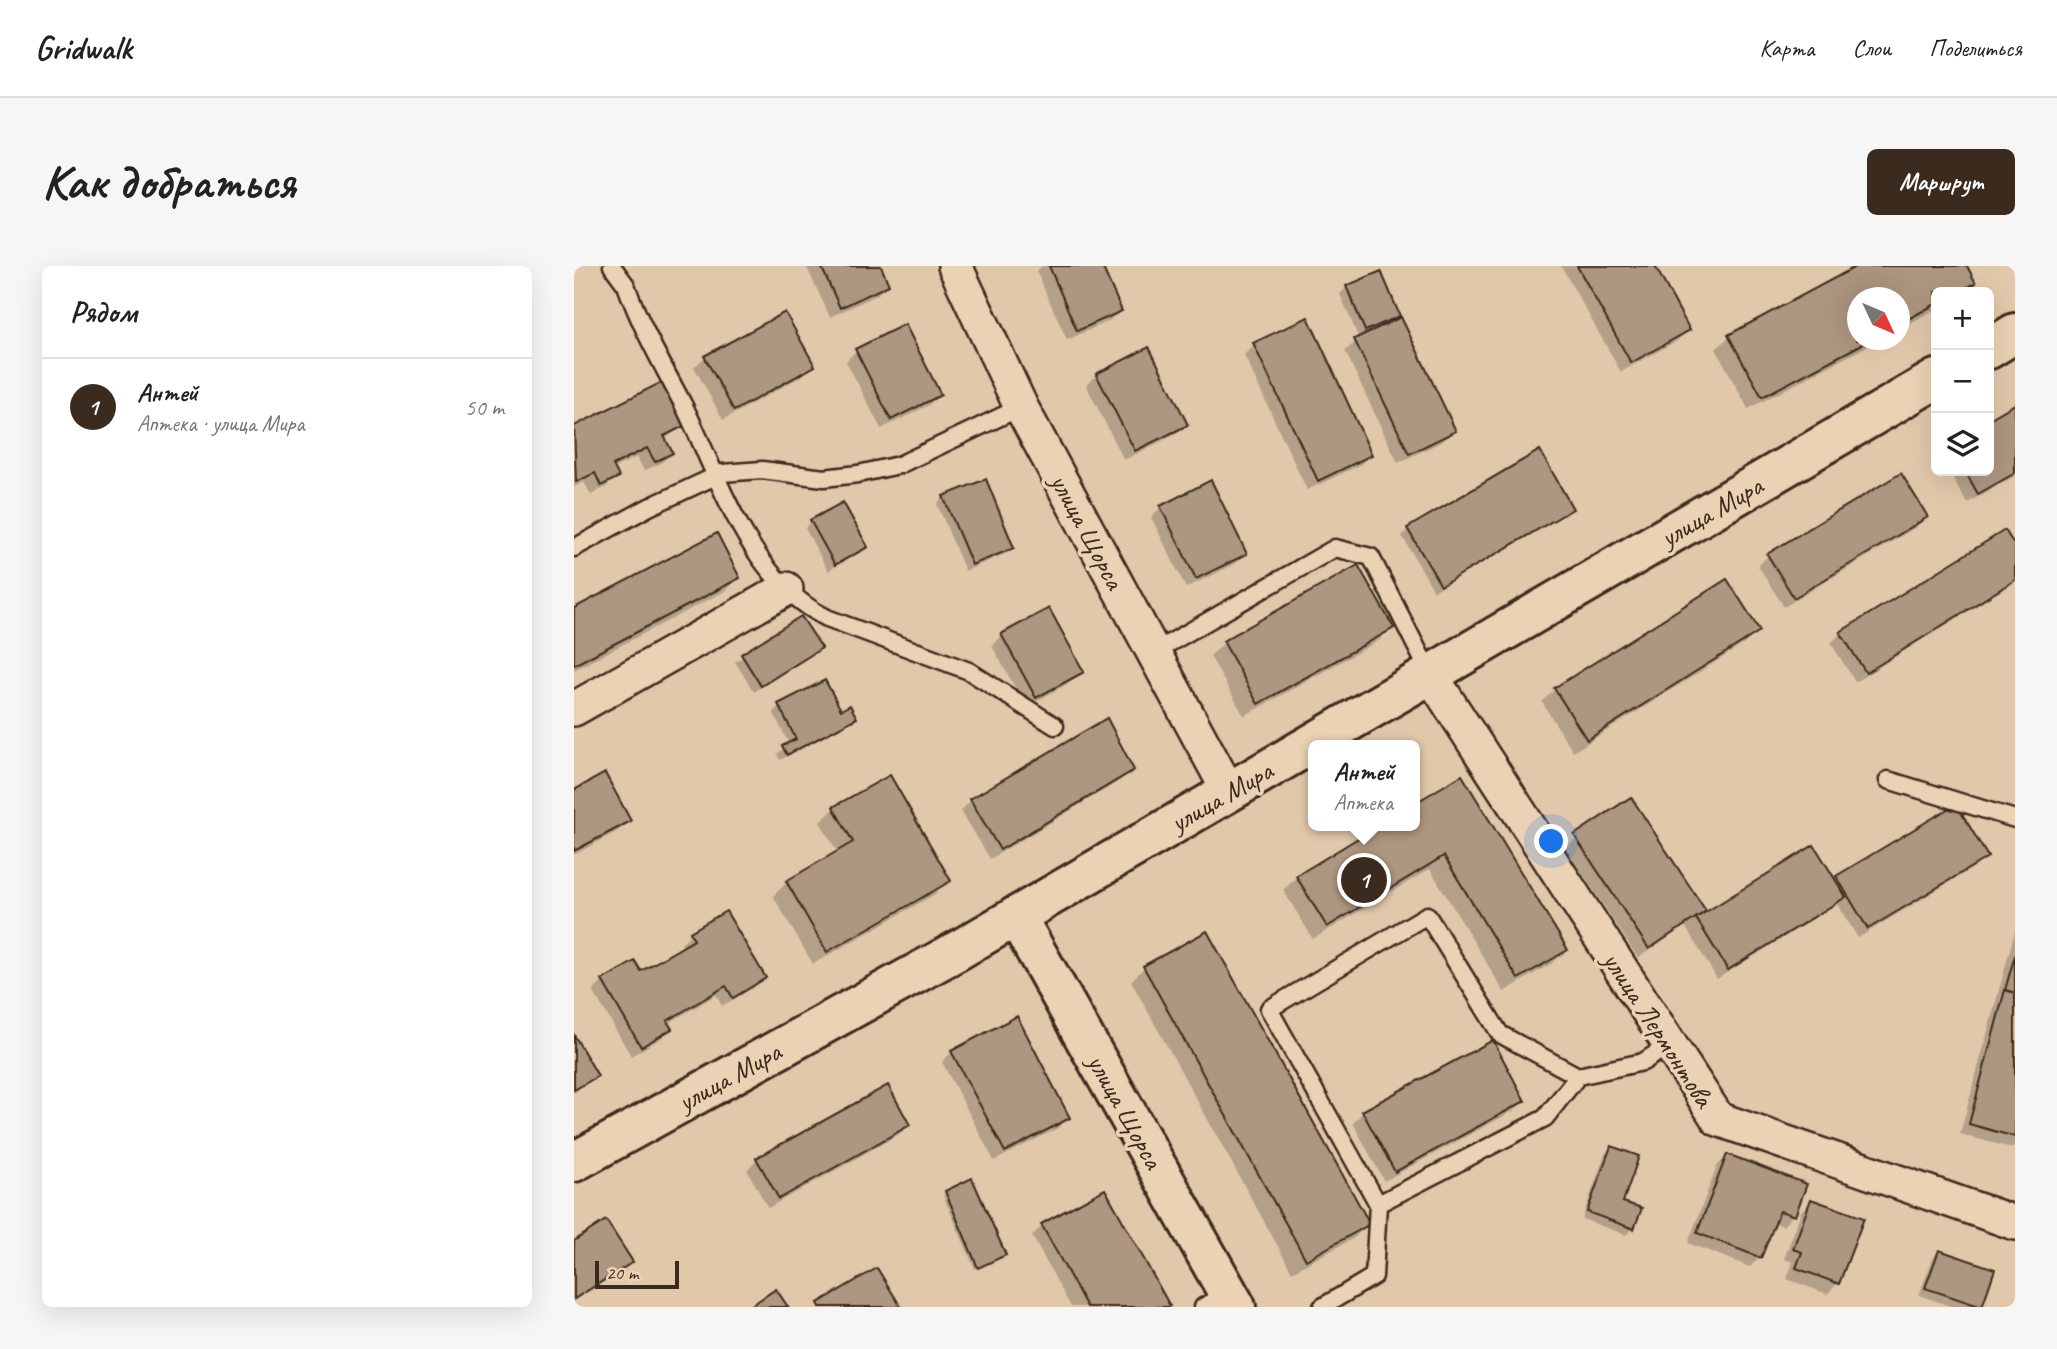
<!DOCTYPE html>
<html lang="ru">
<meta charset="utf-8">
<style>
:root{--surface:#fff;--page:#f6f6f6;--text:#222;--muted:#767676;--line:#e0e0e0;--accent:#3b2a1e}
body{margin:0;font-family:Caveat,sans-serif;background:var(--page);color:var(--text)}
.controls{position:absolute;right:21px;top:21px;display:grid;overflow:hidden;border-radius:10px;box-shadow:0 7px 28px #0002}
.controls button{width:63px;height:63px;display:grid;place-items:center;padding:0;border:0;border-bottom:2px solid var(--line);background:var(--surface);color:var(--text);font:35px sans-serif}
.compass{position:absolute;left:1273px;top:21px;width:63px;height:63px;border-radius:50%;background:var(--surface);box-shadow:0 7px 28px #0002;rotate:134deg}
.scale{position:absolute;left:21px;bottom:18px;width:84px;box-sizing:border-box;padding-left:7px;border:4px solid #3b2a1e;border-top:0;font-size:19px;line-height:24px;white-space:nowrap;color:#3b2a1e;-webkit-text-stroke:5px #ecd2b4;paint-order:stroke}
.you{position:absolute;left:978px;top:576px;width:24px;height:24px;margin:-18px;border:5px solid #fff;border-radius:50%;background:#1a73e8;box-shadow:0 0 0 10px #1a73e833}
.badge{display:grid;place-items:center;width:46px;height:46px;border-radius:50%;background:var(--accent);color:#fff;font-size:23px;font-weight:700}
.pin{position:absolute;translate:-50% -50%;border:4px solid #fff;box-shadow:0 2px 7px #0006}
.popup{position:absolute;left:734px;top:474px;width:112px;height:91px;box-sizing:border-box;display:grid;place-content:center;border-radius:10px;background:var(--surface);filter:drop-shadow(0 2px 5px #0005);font-size:23px;white-space:nowrap;color:var(--muted)}
.popup b{font-size:26px;color:var(--text)}
.popup::after{content:'';position:absolute;left:50%;top:100%;margin-left:-14px;border:14px solid transparent;border-top-color:var(--surface)}
.list{margin:0;padding:0;list-style:none}
h2{display:flex;justify-content:space-between;align-items:center;height:91px;margin:0;padding:0 28px;font-size:30px}
h2 small{font-size:23px;font-weight:400;color:var(--muted)}
.list li{display:grid;grid-template-columns:46px 1fr auto;gap:21px;align-items:center;box-sizing:border-box;height:98px;padding:0 28px;border-top:2px solid var(--line)}
.list b{display:block;font-size:26px;white-space:nowrap}
.list p{margin:0;font-size:23px;white-space:nowrap;color:var(--muted)}
.list em{font-size:23px;font-style:normal;color:var(--muted)}
.icon{flex:none;width:38px;height:38px;fill:none;stroke:currentColor;stroke-width:2;stroke-linecap:round;stroke-linejoin:round}
.map{position:relative;flex:none;width:1441px;height:1041px;overflow:hidden;border-radius:10px}
header{display:flex;align-items:center;gap:42px;box-sizing:border-box;height:98px;padding:0 35px;background:var(--surface);border-bottom:2px solid var(--line)}
header strong{font-size:33px}
nav{display:flex;gap:38px;margin-inline-start:auto;font-size:24px}
.intro{display:flex;align-items:center;justify-content:space-between;box-sizing:border-box;height:168px;padding:0 42px}
h1{margin:0;font-size:49px}
.button{padding:18px 32px;border-radius:10px;background:var(--accent);color:#fff;font-size:24px;font-weight:700}
main{display:flex;gap:42px;padding:0 42px}
aside{flex:1;background:var(--surface);border-radius:10px;box-shadow:0 7px 28px #0002}
.map>svg:first-child{display:block}
.shadow{fill:#0003}
.building{fill:#ae9780;stroke:#3b2a1e;stroke-width:2}
.lines{fill:none;stroke-linecap:round;stroke-linejoin:round}
.lane-casing{stroke:#3b2a1e;stroke-width:21}
.street-casing{stroke:#3b2a1e;stroke-width:38}
.secondary-casing{stroke:#3b2a1e;stroke-width:44}
.primary-casing{stroke:#3b2a1e;stroke-width:44}
.lane{stroke:#ecd2b4;stroke-width:16}
.street{stroke:#ecd2b4;stroke-width:33}
.secondary{stroke:#ecd2b4;stroke-width:38}
.primary{stroke:#ecd2b4;stroke-width:38}
.labels{text-anchor:middle;stroke-width:7;stroke-linejoin:round;paint-order:stroke}
.street-label{font-size:28px;fill:#3b2a1e;stroke:#ecd2b4}
</style>
<header>
<strong>Gridwalk</strong>
<nav><a>Карта</a><a>Слои</a><a>Поделиться</a></nav>
</header>
<div class="intro"><h1>Как добраться</h1><a class="button">Маршрут</a></div>
<main>
<aside>
<h2>Рядом<small></small></h2>
<ul class="list">
<li><span class="badge">1</span><div><b>Антей</b><p>Аптека · улица Мира</p></div><em>50 m</em></li>
</ul>
</aside>
<div class="map">
<svg width="1441" height="1041" viewBox="0 0 1441 1041">
<rect width="100%" height="100%" fill="#e2c8ab"/>
<filter id="ink" filterUnits="userSpaceOnUse"><feTurbulence type="fractalNoise" baseFrequency=".0143" numOctaves="2"/><feDisplacementMap in="SourceGraphic" scale="14" xChannelSelector="R" yChannelSelector="G"/><feConvolveMatrix kernelMatrix="1 2 1 2 8 2 1 2 1" color-interpolation-filters="sRGB"/></filter>
<g filter="url(#ink)">
<g class="shadow">
<polygon points="232,0 305,0 313,18 303,29 256,51"/>
<polygon points="468,0 526,0 546,45 535,55 493,74 462,5"/>
<polygon points="987,0 1079,0 1114,63 1104,74 1047,106"/>
<polygon points="1287,0 1391,0 1400,17 1390,26 1362,26 1362,43 1325,63 1325,32 1283,32 1283,74 1305,74 1174,143 1142,83 1156,70"/>
<polygon points="773,21 824,50 816,58 880,165 869,175 824,197 771,85 785,73 766,28"/>
<polygon points="210,48 238,100 228,110 149,154 120,101 131,91"/>
<polygon points="733,54 796,189 786,199 733,224 670,89 680,79"/>
<polygon points="282,85 365,128 355,139 307,163 272,95"/>
<polygon points="523,109 612,158 602,168 550,194 512,119"/>
<polygon points="87,118 108,160 90,174 97,187 87,197 70,205 63,191 38,203 42,211 32,221 17,229 10,216 0,221 0,162"/>
<polygon points="1441,140 1441,210 1393,237 1375,205 1415,205 1415,155"/>
<polygon points="370,231 438,281 431,288 391,305 363,238"/>
<polygon points="587,241 671,288 661,298 612,322 577,251"/>
<polygon points="997,242 860,325 828,270 834,263"/>
<polygon points="1352,251 1342,261 1210,341 1184,300 1194,290"/>
<polygon points="237,255 292,281 254,305 231,262"/>
<polygon points="1441,284 1441,316 1281,416 1257,377 1267,367"/>
<polygon points="164,311 151,325 0,404 0,344"/>
<polygon points="227,352 246,382 180,426 161,396"/>
<polygon points="817,362 804,375 670,450 636,390 650,377"/>
<polygon points="1184,364 1170,378 999,486 968,436 981,423"/>
<polygon points="428,370 507,406 497,416 452,441 418,380"/>
<polygon points="205,440 266,446 281,452 274,458 206,494 203,488 215,478 199,446"/>
<polygon points="558,503 547,514 416,593 387,545 397,534"/>
<polygon points="887,511 992,683 978,697 930,726 856,603 739,673 709,624 723,611 807,560 841,560 841,540"/>
<polygon points="0,526 55,555 44,565 0,589"/>
<polygon points="1057,534 1132,648 1263,612 1412,590 1402,600 1284,672 1263,638 1143,713 1111,660 1064,692 991,581"/>
<polygon points="260,543 374,614 361,628 239,698 199,630 213,616 264,587 246,556"/>
<polygon points="1441,665 1441,879 1437,882 1386,868"/>
<polygon points="117,667 190,712 179,722 148,740 142,729 93,758 96,763 86,773 57,790 19,725 29,715 66,707 109,682 107,678"/>
<polygon points="570,702 794,958 780,972 718,1006 557,715"/>
<polygon points="0,772 22,809 0,827"/>
<polygon points="378,786 494,851 484,862 420,895 368,796"/>
<polygon points="949,834 939,845 810,915 779,857 789,846"/>
<polygon points="334,859 324,869 194,942 173,904 183,893"/>
<polygon points="1038,882 1047,937 1059,962 1052,969 1008,953 1031,888"/>
<polygon points="1153,890 1231,919 1219,949 1209,960 1199,956 1186,991 1176,1001 1114,977 1143,900"/>
<polygon points="372,926 430,989 427,992 401,1003 369,929"/>
<polygon points="1238,935 1264,1017 1253,1028 1213,1013 1219,996 1210,993 1227,945"/>
<polygon points="468,960 593,1041 497,1041 458,970"/>
<polygon points="0,977 57,995 46,1006 0,1035"/>
<polygon points="1366,986 1419,1004 1406,1041 1379,1041 1345,1029 1359,992"/>
</g>
<g class="building">
<polygon points="247,0 307,0 315,19 266,42"/>
<polygon points="475,0 528,0 548,45 503,65"/>
<polygon points="1003,0 1081,0 1116,64 1057,97"/>
<polygon points="1283,0 1393,0 1402,17 1385,26 1362,26 1362,38 1325,58 1325,32 1283,32 1283,74 1296,74 1188,131 1154,69"/>
<polygon points="807,5 826,50 791,65 772,20"/>
<polygon points="211,46 241,100 160,145 130,90"/>
<polygon points="734,51 798,189 744,215 679,77"/>
<polygon points="827,51 882,165 835,188 780,73"/>
<polygon points="331,58 367,129 317,154 281,83"/>
<polygon points="575,81 614,159 561,185 522,108"/>
<polygon points="88,116 110,160 90,170 99,187 81,196 73,182 39,199 45,211 27,220 21,207 2,216 0,160"/>
<polygon points="1441,138 1441,207 1404,228 1391,205 1415,205 1415,153"/>
<polygon points="966,184 999,243 867,320 833,262"/>
<polygon points="1327,207 1354,251 1220,332 1193,288"/>
<polygon points="412,213 440,282 398,299 369,230"/>
<polygon points="637,214 673,288 622,313 586,240"/>
<polygon points="269,236 294,281 261,299 236,254"/>
<polygon points="1431,264 1441,280 1441,314 1292,407 1266,366"/>
<polygon points="143,267 166,312 0,399 0,342"/>
<polygon points="784,299 820,362 684,438 649,375"/>
<polygon points="1153,313 1186,365 1013,474 980,422"/>
<polygon points="475,342 510,406 462,432 427,368"/>
<polygon points="227,350 248,382 187,420 167,388"/>
<polygon points="251,414 267,444 276,439 283,452 213,489 208,480 222,473 204,438"/>
<polygon points="533,452 560,504 426,584 396,533"/>
<polygon points="31,507 57,555 0,585 0,524"/>
<polygon points="316,509 377,615 253,686 212,615 279,576 259,541"/>
<polygon points="888,509 994,684 944,713 870,590 753,661 722,610 804,560 841,560 841,537"/>
<polygon points="1057,531 1132,645 1075,683 1000,569"/>
<polygon points="1382,538 1414,591 1294,663 1262,610"/>
<polygon points="1240,579 1272,631 1154,704 1122,652"/>
<polygon points="152,645 192,712 159,732 152,720 93,755 98,763 67,781 28,714 61,695 67,705 120,674 116,666"/>
<polygon points="633,665 796,958 732,994 569,700"/>
<polygon points="1441,689 1441,727 1431,724"/>
<polygon points="1431,724 1441,727 1441,871 1395,858"/>
<polygon points="443,750 496,852 431,886 377,785"/>
<polygon points="0,769 24,810 0,824"/>
<polygon points="919,774 951,835 821,906 788,845"/>
<polygon points="314,819 336,859 205,933 182,892"/>
<polygon points="1037,880 1065,890 1049,936 1068,942 1060,963 1013,946"/>
<polygon points="1153,888 1233,918 1221,950 1206,945 1187,992 1123,967"/>
<polygon points="398,912 432,989 404,1002 371,925"/>
<polygon points="531,923 596,1040 595,1041 513,1041 467,958"/>
<polygon points="1237,933 1290,952 1265,1018 1222,1002 1228,986 1219,983"/>
<polygon points="32,954 59,996 0,1033 0,975"/>
<polygon points="1365,984 1421,1003 1408,1041 1351,1022"/>
<polygon points="303,1002 327,1041 246,1041 244,1037"/>
<polygon points="202,1023 214,1041 175,1041"/>
</g>
<g class="lines">
<g class="lane-casing">
<g id="lane">
<path d="M38 0 52 19C67 62 91 103 112 144 148 218 175 313 253 352L395 405 481 460"/>
<polyline points="0,282 75,241 148,207 188,204 250,212 284,208 325,199 447,141"/>
<polyline points="580,386 761,282 797,291 856,408"/>
<polyline points="1314,514 1441,553"/>
<polyline points="804,938 695,743 853,649 926,768 1004,810"/>
<polyline points="629,1041 655,1028"/>
<polyline points="748,1041 800,1010 804,938 971,852 1004,810 1069,796 1095,779"/>
</g>
</g>
<g class="street-casing">
<g id="street">
<polyline points="381,0 447,141 655,526"/>
<polyline points="856,408 1144,853 1441,957"/>
<polyline points="0,443 212,323"/>
</g>
</g>
<g class="secondary-casing">
<polyline id="secondary" points="442,650 662,1041"/>
</g>
<g class="primary-casing">
<g id="primary">
<polyline points="1415,83 1441,67"/>
<polyline points="0,896 381,686 1362,113"/>
</g>
</g>
<use href="#lane" class="lane"/>
<use href="#street" class="street"/>
<use href="#secondary" class="secondary"/>
<use href="#primary" class="primary"/>
</g>
</g>
<g class="labels">
<g class="street-label">
<text transform="translate(1137 245) rotate(-30)" y="10">улица Мира</text>
<text transform="translate(514 265) rotate(62)" y="10">улица Щорса</text>
<text transform="translate(647 530) rotate(-30)" y="10">улица Мира</text>
<text transform="translate(1085 763) rotate(57)" y="10">улица Лермонтова</text>
<text transform="translate(155 810) rotate(-29)" y="10">улица Мира</text>
<text transform="translate(552 845) rotate(61)" y="10">улица Щорса</text>
</g>
</g>
</svg>
<div class="controls">
<button>+</button>
<button>−</button>
<button><svg class="icon" aria-label="layers" viewBox="0 0 24 24"><path d="M12 4l9 5-9 5-9-5zM3 14l9 5 9-5"/></svg></button>
</div>
<svg class="compass" viewBox="-18 -18 36 36"><path d="M0-13l5 13h-10z" fill="#e53935"/><path d="M0 13l5-13h-10z" fill="#767676"/></svg>
<div class="scale">20 m</div>
<div class="you"></div>
<div class="pin badge" style="left:790px;top:614px">1</div>
<div class="popup"><b>Антей</b>Аптека</div>
</div>
</main>
